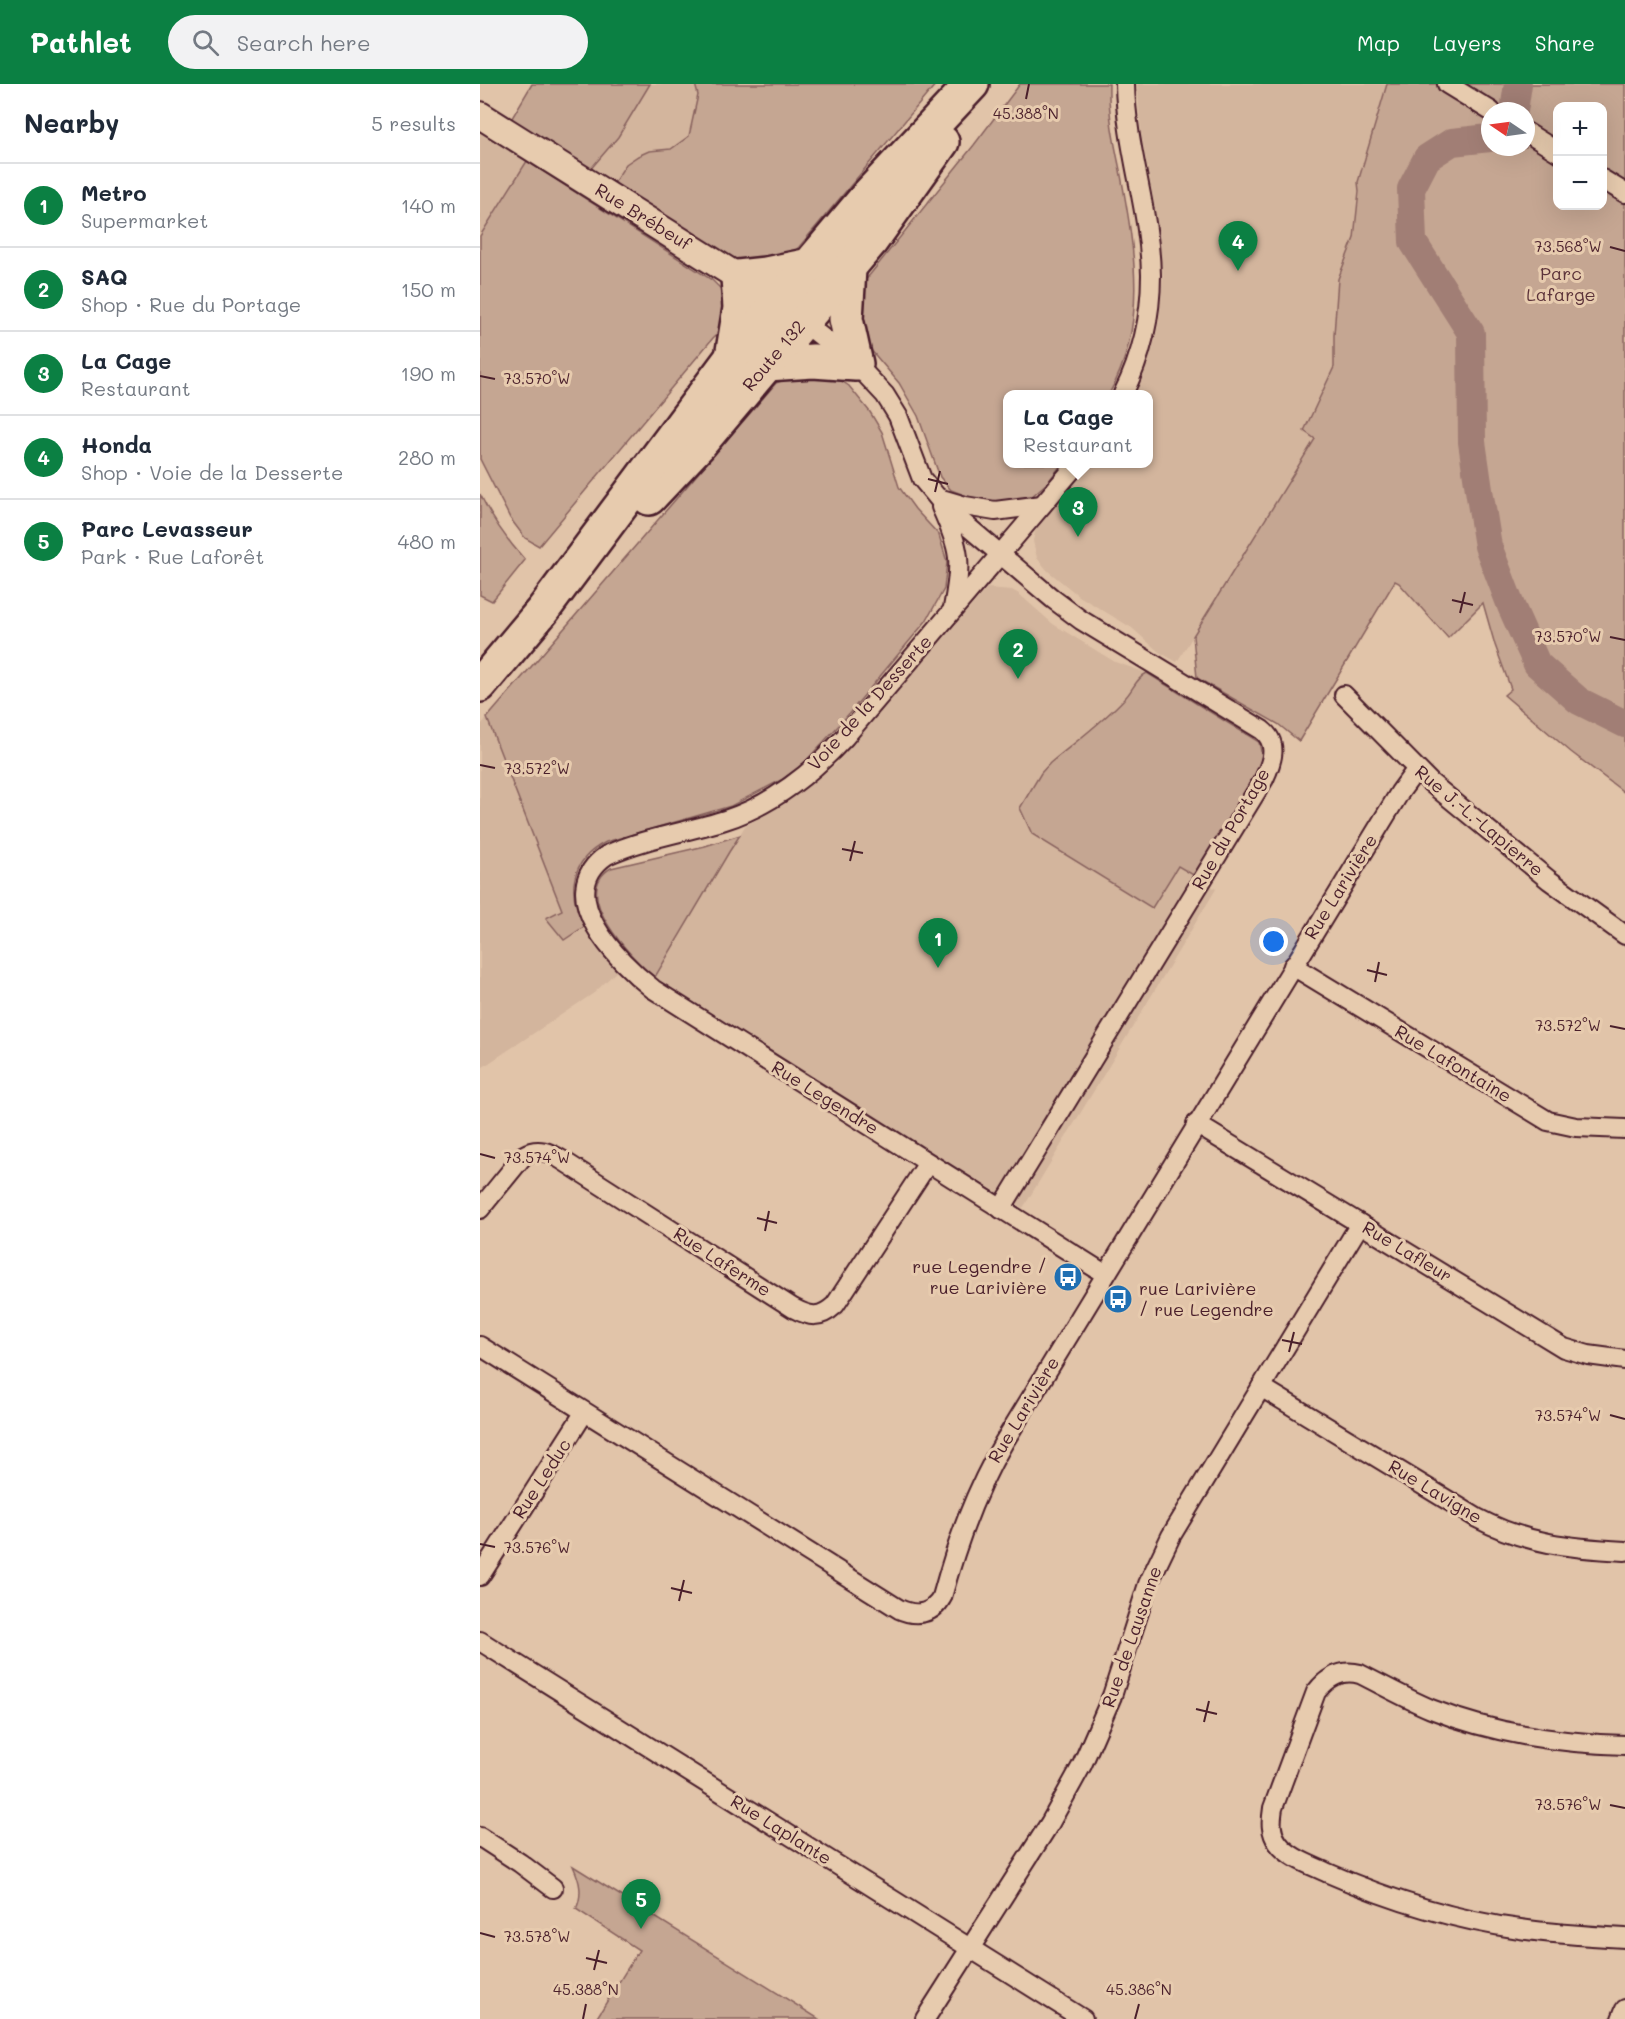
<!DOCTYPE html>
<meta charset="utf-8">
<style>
:root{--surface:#fff;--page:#f2f2f3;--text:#1f2937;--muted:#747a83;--line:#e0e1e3;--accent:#0b8043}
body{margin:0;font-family:Mali,sans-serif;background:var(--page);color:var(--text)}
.controls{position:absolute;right:18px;top:18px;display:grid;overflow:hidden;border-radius:12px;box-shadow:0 6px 24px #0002}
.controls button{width:54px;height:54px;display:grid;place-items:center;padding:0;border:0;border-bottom:2px solid var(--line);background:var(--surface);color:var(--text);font:30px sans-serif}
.compass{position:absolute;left:1001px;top:18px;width:54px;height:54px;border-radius:50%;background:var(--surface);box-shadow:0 6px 24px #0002;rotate:283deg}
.you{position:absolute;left:794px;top:858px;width:21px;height:21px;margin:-15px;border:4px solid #fff;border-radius:50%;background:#1a73e8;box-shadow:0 0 0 9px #1a73e833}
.badge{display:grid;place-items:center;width:39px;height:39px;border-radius:50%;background:var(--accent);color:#fff;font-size:20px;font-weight:700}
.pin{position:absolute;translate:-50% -50px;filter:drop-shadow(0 2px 3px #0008)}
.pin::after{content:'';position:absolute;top:32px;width:21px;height:18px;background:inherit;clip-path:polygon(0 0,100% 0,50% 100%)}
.popup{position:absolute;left:523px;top:306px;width:150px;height:78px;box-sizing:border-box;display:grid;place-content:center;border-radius:12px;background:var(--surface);filter:drop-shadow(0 2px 4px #0005);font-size:20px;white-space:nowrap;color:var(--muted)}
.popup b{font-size:22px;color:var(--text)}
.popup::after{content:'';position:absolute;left:50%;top:100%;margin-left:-12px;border:12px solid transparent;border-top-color:var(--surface)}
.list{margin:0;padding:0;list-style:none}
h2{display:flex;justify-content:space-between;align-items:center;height:78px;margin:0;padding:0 24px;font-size:26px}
h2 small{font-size:20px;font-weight:400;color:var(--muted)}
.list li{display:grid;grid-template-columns:39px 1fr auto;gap:18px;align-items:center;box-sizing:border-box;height:84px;padding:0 24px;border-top:2px solid var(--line)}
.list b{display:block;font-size:22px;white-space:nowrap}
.list p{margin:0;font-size:20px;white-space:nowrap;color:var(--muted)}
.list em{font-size:20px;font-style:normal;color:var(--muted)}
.icon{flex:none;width:33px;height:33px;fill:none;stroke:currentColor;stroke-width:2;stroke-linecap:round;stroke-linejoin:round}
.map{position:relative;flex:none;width:1145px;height:1935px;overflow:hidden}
header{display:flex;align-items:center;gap:36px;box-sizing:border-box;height:84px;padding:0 30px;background:var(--accent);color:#fff}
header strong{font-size:28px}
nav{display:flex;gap:33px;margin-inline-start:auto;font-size:21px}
.search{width:420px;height:54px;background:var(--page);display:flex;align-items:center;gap:15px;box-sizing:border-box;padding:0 21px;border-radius:33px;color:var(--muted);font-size:22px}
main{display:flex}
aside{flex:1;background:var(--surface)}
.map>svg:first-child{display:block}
.built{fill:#d3b59d}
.green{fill:#c5a692;stroke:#88625e;stroke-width:1.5;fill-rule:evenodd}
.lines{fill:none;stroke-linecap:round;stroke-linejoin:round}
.river{stroke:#a17e74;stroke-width:28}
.street-casing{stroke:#4a1f2b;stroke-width:22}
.secondary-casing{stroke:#4a1f2b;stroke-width:30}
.highway-casing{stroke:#4a1f2b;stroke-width:38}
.street{stroke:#e7cbae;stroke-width:18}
.secondary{stroke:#e7cbae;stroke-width:26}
.highway{stroke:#e7cbae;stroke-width:33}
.ticks{fill:none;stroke:#4a1f2b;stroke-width:2}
.labels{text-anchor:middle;stroke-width:6;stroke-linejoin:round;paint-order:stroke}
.street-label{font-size:18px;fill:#4a1f2b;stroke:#e7cbae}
.park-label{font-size:18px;fill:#5c333a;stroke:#e7cbae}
.poi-label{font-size:18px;fill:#4a1f2b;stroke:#e7cbae;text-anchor:end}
.ticks-label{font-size:15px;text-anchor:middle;fill:#4a1f2b;stroke:#e7cbae;stroke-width:6;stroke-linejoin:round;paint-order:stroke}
</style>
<header>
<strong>Pathlet</strong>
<div class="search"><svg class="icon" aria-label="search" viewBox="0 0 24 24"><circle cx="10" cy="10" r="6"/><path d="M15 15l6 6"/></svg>Search here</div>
<nav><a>Map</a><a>Layers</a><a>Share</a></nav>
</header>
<main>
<aside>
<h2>Nearby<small>5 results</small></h2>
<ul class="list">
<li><span class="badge">1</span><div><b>Metro</b><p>Supermarket</p></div><em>140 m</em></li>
<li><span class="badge">2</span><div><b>SAQ</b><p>Shop · Rue du Portage</p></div><em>150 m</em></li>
<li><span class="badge">3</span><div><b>La Cage</b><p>Restaurant</p></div><em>190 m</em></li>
<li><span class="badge">4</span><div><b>Honda</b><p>Shop · Voie de la Desserte</p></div><em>280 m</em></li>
<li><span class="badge">5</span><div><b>Parc Levasseur</b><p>Park · Rue Laforêt</p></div><em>480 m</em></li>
</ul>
</aside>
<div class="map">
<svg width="1145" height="1935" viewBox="0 0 1145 1935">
<rect width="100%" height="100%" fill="#e1c4a9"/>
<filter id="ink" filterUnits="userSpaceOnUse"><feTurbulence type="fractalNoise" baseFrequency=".0167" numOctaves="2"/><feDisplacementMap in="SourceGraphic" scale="12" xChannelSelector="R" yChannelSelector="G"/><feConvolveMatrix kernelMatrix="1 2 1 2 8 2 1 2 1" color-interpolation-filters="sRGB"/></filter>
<g filter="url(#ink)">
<g class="built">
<polygon points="52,0 215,0 218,11 209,52 191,65 169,67 138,106 29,39"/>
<polygon points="657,0 907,0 878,98 879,107 875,154 858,195 854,251 854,283 824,347 835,355 697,578 679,568 652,544 599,512 568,487 557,474 553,457 555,448 562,437 610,380 668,380 668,310 655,310 674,260 679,238 683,191 674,119 661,49"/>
<polygon points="0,47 47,77 0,152"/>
<polygon points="507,504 532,506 539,510 573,540 635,578 667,589 661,592 647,612 635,624 570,679 561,689 540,725 671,824 698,782 736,805 543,1124 377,1022 175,893 265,742 305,720 356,680"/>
<polygon points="7,634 82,826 96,821 98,831 117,862 137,887 114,909 0,985 0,642"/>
</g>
<g class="green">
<polygon points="52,0 170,0 138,53 108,88 29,39"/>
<polygon points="215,0 456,0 319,163 311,170 256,178 138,106 135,97 146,80 158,72 169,67 191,65 209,52 218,11"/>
<path d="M540 0H629C628 29 634 58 640 86 654 163 669 239 629 310H528V380H582L568 398 551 413 534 419 503 418 471 406 460 393 438 332 419 299 379 252 380 203 494 61Z"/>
<path d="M907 0H1145V709L1091 668 1024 611 1031 605 1015 561 1003 519 968 554 919 499 915 497 819 657 798 640 717 594 713 552 835 355 824 347 854 283V251L858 195 874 154 879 107 878 98ZM1078 22H1122V122H1078ZM1010 27H1046V63H1010Z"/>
<polygon points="47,77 232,196 243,207 244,244 233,254 59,462 45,454 30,434 0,375 0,152"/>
<path d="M315 292H350L360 296 369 302 390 328 402 348 419 403 435 425 459 451 467 478 464 505 446 537 362 638 322 681 301 696 251 722 126 758C90 776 86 809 105 842L84 856 66 834 82 826 7 634 296 299Z"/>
<path d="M0 410C12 435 26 455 45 476L12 517 0 511Z"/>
<path d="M667 589 779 658 782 672 778 689 715 792 698 782 672 824 552 750 540 724 561 689 570 679C595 658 623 638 645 614 653 606 656 594 667 589Z"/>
<path d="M260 751 249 768 175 893C152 875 88 809 131 784L225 762Z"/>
<path d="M93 1782 339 1935H116L159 1866 96 1825C103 1810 100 1797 93 1782Z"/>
</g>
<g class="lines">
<g class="river">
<polyline points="1034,27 1038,0"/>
<polyline points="1010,54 972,58 947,74 931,105 933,158 991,249 992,358 999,406 1008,462 1031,522 1057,580 1099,617 1145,640"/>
</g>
<g class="street-casing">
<g id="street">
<polyline points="967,0 1011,27"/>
<polyline points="1046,48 1078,68"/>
<polyline points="1122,95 1145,109"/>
<path d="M323 238 376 280 405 311 418 332 442 395 467 425 573 515 601 536 782 646C799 659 792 678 784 695L521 1125"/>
<path d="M643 310C661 274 671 232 671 191 670 127 646 64 645 0"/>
<path d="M597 380 365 653C332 689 292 721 245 736 207 748 164 754 127 771 70 809 138 878 173 905L625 1190"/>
<polyline points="458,414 485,422 515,427 562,421"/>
<path d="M461 423C481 467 482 477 473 524"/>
<polyline points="864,611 951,699 1069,796 1145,851"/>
<polyline points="813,882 1068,1037 1096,1043 1145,1045"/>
<polyline points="716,1040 1084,1264 1108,1271 1145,1276"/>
<path d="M0 1125 44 1071C58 1063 69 1068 82 1076L313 1224C330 1233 340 1235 355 1221L448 1079"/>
<path d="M0 1262 419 1525C436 1533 453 1530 462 1513 477 1458 495 1407 524 1358L920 708 936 686"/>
<path d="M781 1303 997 1434C1046 1460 1091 1464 1145 1467"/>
<polyline points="0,1492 104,1329"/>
<polyline points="0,1557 603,1935"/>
<path d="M1145 1661C1078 1659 1014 1650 951 1625 927 1615 904 1602 880 1590 861 1585 848 1593 836 1608L793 1724C791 1737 790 1748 798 1759 809 1774 831 1781 848 1789 910 1816 974 1836 1040 1845 1075 1850 1110 1852 1145 1854"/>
<polyline points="0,1753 40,1779 73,1804"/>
<polyline points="445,1935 570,1739 602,1681 632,1612 668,1500 691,1452 880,1140"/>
<polyline points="1141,1935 1145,1925"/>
</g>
</g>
<g class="secondary-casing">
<polyline id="secondary" points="0,31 258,193 311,229"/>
</g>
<g class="highway-casing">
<g id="highway">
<polyline points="252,273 260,224 258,193 286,190 330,181"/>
<polyline points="287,280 333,277 376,280 366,235 369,185"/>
<polyline points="169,414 218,362 392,156 462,58"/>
<polyline points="0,601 63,526 252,273 388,111 492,0"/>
</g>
</g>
<use href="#street" class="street"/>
<use href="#secondary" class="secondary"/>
<use href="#highway" class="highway"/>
</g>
</g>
<path class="ticks" d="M546 15 549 0M1130 163 1145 167M0 292 15 295M448 395 468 400M455 408 460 387M972 516 993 521M980 529 985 508M1130 553 1145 556M0 681 15 684M362 765 383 769M370 777 375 757M887 886 907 891M895 898 899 878M1130 942 1145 945M0 1070 15 1074M277 1134 297 1139M285 1147 289 1127M802 1256 822 1260M809 1268 814 1248M1130 1331 1145 1335M0 1460 15 1463M191 1504 212 1509M199 1517 204 1496M716 1625 737 1630M724 1638 729 1617M1130 1721 1145 1724M0 1849 15 1853M106 1874 127 1879M114 1886 119 1866M103 1935 106 1920M655 1935 659 1920"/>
<defs>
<g id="bus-disc" transform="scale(1.5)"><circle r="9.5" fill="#1f6fb2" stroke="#e7cbae"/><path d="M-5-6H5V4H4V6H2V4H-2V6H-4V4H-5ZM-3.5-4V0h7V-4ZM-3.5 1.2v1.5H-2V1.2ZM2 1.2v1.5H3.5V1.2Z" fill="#fff"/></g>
</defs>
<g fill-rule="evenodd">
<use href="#bus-disc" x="588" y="1193"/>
<use href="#bus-disc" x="638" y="1215"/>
</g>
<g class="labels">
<g class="street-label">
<text transform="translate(163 133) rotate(32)" y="6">Rue Brébeuf</text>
<text transform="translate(294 272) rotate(-50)" y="6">Route 132</text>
<text transform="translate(390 619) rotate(-48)" y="6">Voie de la Desserte</text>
<text transform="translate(999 737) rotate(40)" y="6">Rue J.-L.-Lapierre</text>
<text transform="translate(751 745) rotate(-60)" y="6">Rue du Portage</text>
<text transform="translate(861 803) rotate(-58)" y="6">Rue Larivière</text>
<text transform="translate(973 980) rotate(31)" y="6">Rue Lafontaine</text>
<text transform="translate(345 1014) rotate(32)" y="6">Rue Legendre</text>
<text transform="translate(927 1168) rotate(31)" y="6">Rue Lafleur</text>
<text transform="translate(242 1178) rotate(33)" y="6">Rue Laferme</text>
<text transform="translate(544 1326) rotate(-59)" y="6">Rue Larivière</text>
<text transform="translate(62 1395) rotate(-57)" y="6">Rue Leduc</text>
<text transform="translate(955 1408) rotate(31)" y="6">Rue Lavigne</text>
<text transform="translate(652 1553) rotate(-71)" y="6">Rue de Lausanne</text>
<text transform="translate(301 1746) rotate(32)" y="6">Rue Laplante</text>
</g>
<g class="park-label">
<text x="1081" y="196">Parc<tspan x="1081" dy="21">Lafarge</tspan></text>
</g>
<g class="poi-label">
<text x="567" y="1189">rue Legendre /<tspan x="567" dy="21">rue Larivière</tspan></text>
<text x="659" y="1211" text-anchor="start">rue Larivière<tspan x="659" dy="21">/ rue Legendre</tspan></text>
</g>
</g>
<g class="ticks-label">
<text x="546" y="35">45.388°N</text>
<text x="1088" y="168">73.568°W</text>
<text x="57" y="300">73.570°W</text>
<text x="1088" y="558">73.570°W</text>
<text x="57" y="690">73.572°W</text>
<text x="1088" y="947">73.572°W</text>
<text x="57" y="1079">73.574°W</text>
<text x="1088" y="1337">73.574°W</text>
<text x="57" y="1469">73.576°W</text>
<text x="1088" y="1726">73.576°W</text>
<text x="57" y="1858">73.578°W</text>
<text x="106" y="1911">45.388°N</text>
<text x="659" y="1911">45.386°N</text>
</g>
</svg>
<div class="controls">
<button>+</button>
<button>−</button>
</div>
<svg class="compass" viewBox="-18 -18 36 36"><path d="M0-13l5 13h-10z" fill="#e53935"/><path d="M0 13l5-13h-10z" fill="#747a83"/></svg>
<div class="you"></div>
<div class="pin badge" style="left:458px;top:884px">1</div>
<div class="pin badge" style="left:538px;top:595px">2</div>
<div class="pin badge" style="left:598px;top:453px">3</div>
<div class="popup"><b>La Cage</b>Restaurant</div>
<div class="pin badge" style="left:758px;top:187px">4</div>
<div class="pin badge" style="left:161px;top:1845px">5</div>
</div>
</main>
